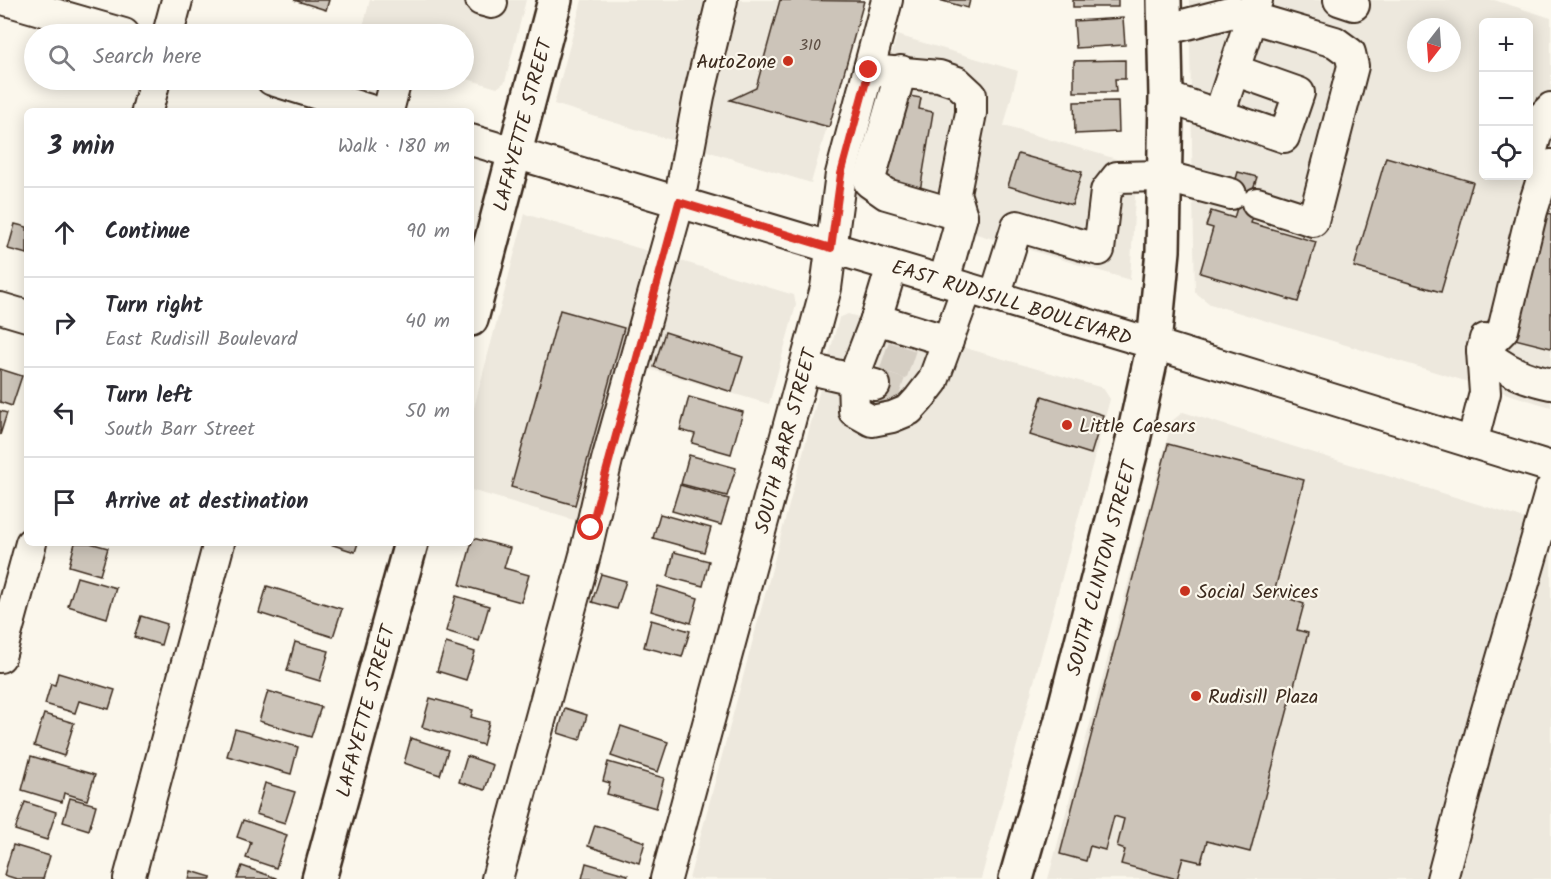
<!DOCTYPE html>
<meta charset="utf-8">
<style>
:root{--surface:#fff;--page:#f2f2f3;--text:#2b2b33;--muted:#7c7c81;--line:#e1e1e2}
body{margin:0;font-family:Kalam,sans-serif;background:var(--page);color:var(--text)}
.controls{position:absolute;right:18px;top:18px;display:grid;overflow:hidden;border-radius:9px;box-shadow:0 3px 15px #0003}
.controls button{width:54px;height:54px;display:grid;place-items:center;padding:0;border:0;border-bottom:2px solid var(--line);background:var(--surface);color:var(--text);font:30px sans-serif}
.compass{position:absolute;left:1407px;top:18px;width:54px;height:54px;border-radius:50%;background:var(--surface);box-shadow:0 3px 15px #0003;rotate:197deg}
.stop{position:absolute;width:18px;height:18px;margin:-14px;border:4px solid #d93025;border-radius:50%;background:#fff}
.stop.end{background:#d93025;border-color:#fff;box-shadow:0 2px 6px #0008}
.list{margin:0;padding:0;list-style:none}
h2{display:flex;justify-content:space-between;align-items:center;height:78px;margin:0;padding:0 24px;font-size:26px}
h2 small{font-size:20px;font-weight:400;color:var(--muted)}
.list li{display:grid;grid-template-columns:39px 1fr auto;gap:18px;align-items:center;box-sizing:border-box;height:90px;padding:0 24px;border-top:2px solid var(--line)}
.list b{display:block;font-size:22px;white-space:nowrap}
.list p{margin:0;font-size:20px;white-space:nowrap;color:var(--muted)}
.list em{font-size:20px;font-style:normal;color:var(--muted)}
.icon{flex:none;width:33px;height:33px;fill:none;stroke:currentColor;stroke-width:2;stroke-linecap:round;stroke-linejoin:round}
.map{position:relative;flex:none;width:1551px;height:879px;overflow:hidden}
.search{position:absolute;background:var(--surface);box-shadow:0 3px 15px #0003;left:24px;top:24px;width:450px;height:66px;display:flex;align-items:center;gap:15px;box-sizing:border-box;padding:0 21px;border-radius:33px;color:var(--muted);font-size:22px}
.panel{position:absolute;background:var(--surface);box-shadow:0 3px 15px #0003;left:24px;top:108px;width:450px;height:438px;border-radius:9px}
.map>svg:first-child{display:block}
.built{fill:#ede8dd;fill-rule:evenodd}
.building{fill:#ccc4b9;stroke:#3b2a1e;stroke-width:1.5}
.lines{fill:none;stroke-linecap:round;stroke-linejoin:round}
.minor-tunnel{stroke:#d5cec3;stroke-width:30;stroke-dasharray:30 15;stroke-linecap:butt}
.minor-casing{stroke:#3b2a1e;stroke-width:34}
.highway-casing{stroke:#3b2a1e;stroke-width:38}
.minor{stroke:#fbf7ec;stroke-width:30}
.highway{stroke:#fbf7ec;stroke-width:33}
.route{stroke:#d93025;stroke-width:8}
.poi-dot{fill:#c8321e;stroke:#fbf7ec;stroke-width:2}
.labels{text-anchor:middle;stroke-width:4.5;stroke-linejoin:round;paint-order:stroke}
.number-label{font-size:16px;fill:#5f5045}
.poi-label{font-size:20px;fill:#3b2a1e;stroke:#fbf7ec;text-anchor:start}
.street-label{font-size:20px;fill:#3b2a1e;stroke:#fbf7ec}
</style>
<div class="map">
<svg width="1551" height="879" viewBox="0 0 1551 879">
<rect width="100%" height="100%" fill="#fbf7ec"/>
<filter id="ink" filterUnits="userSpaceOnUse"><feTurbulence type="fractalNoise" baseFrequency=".0167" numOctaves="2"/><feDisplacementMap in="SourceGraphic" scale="12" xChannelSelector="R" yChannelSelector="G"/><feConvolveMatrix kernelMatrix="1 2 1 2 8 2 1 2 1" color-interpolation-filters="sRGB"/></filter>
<g filter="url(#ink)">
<g class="built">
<polygon points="370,0 526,0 505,82 497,88 464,78 464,34 361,34"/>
<polygon points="582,0 863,0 811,183 554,104"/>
<path d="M1189 0H1494L1551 18V407L1210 304 1195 292ZM1484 22H1528V176H1484ZM1416 27H1452V63H1416Z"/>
<polygon points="897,35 1018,71 1004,126 1137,165 1130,280 853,197"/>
<polygon points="525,214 794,295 796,305 769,404 638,366 584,523 471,490 471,419"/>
<polygon points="848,314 1103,388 1110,399 981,879 689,879 839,318"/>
<polygon points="1183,412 1551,527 1551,879 1048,879 1172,421"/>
</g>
<g class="building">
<polygon points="294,0 329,0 326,10"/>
<polygon points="780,0 864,1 829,127 730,100 756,88"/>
<polygon points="939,0 970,0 968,8"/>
<rect x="1073" y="0" width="45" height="7"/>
<polygon points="1123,18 1125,45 1076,48 1074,21"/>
<polygon points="1125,60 1125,79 1115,79 1116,92 1074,92 1074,61"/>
<polygon points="898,94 921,98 919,109 933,112 920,191 882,184"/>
<polygon points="1118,101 1119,132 1075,134 1074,102"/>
<polygon points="1018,154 1082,172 1072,205 1008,186"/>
<polygon points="1386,157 1473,182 1441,292 1354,267"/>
<polygon points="1238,172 1257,177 1253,189 1261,191 1251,223 1316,242 1298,302 1200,273 1213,228 1206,226 1211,211 1234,218 1237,208 1228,206"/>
<polygon points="1540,211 1551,214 1551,348 1507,337"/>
<polygon points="15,224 27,227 27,254 8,249"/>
<polygon points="560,310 624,328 575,505 511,487"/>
<polygon points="665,332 743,357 732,392 654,367"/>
<polygon points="0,369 22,376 12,406 0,402"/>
<polygon points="1042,396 1103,415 1091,454 1030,435"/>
<polygon points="689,397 743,412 731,454 692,443 695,434 680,430"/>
<polygon points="0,411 7,413 0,435"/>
<polygon points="1168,444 1304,480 1274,593 1304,604 1297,630 1308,633 1250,852 1207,841 1201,862 1183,858 1177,879 1121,864 1125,850 1117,847 1124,819 1114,816 1105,850 1090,846 1086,861 1060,854"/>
<polygon points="689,455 736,468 727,496 681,484"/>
<polygon points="680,485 729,499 721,525 672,511"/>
<polygon points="660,514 711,528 704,552 653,538"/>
<polygon points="473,538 510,548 504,568 529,575 521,602 460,585"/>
<polygon points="75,543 90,543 108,548 100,575 69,566"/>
<polygon points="327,543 358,543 355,552"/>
<polygon points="674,552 709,561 703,586 668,577"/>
<polygon points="601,574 626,581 617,609 592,602"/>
<polygon points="77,577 116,588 107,618 68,606"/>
<polygon points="267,586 342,609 333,637 259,613"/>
<polygon points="658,586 698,598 691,623 651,611"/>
<polygon points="456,596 489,606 479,641 446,631"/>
<polygon points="141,616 167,624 161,645 134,637"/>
<polygon points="651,620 690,631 682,657 644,647"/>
<polygon points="295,642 329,651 320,681 287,671"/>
<polygon points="446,643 475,652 466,680 437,671"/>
<polygon points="58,673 115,690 109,709 79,701 75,713 45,704 51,684 55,685"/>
<polygon points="268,691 321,707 311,737 259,721"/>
<polygon points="430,698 473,710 471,717 489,722 483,745 422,727"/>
<polygon points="565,708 587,715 580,740 558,733"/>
<polygon points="44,714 74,723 64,756 34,746"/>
<polygon points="621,726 668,742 658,772 611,756"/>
<polygon points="235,729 298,747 291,774 227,756"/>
<polygon points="411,738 448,750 440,775 404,763"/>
<polygon points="31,756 95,775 87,800 64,793 62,802 22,790"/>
<polygon points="467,756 493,765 485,790 459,782"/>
<polygon points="608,762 664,778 656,808 607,794 610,783 603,781"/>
<polygon points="265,783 295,792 285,823 256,814"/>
<polygon points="70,798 96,805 89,830 63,822"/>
<polygon points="25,802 56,812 47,840 15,830"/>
<polygon points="243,820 287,835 276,868 246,858 251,842 237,837"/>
<polygon points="595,825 645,842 639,863 588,846"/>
<polygon points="13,845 50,856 43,879 17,879 4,875"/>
<polygon points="586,863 628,875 627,879 582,879"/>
<polygon points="242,866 276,878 276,879 237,879"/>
<polygon points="191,871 211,877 211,879 189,879"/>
</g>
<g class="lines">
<g class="minor-tunnel">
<polyline points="884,356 911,365"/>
<polyline points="875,385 900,393"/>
</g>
<g class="minor-casing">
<g id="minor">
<polyline points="6,0 124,34"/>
<polyline points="481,0 492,3"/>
<polyline points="1339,0 1354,5"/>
<polyline points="1164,30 1233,12 1335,42 1350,53 1353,66 1313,221 1257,203"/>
<polyline points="168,34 177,0"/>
<polyline points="869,70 939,76 957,82 971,95 971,113 955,193 962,216 944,281"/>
<polyline points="901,71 869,182 886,194 962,216"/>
<polyline points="272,80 373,111"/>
<polyline points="1166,97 1284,137 1299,93 1234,70"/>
<polyline points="147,111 155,80"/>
<polyline points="388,111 396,80"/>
<polyline points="1219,115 1257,0"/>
<polyline points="471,140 1154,344 1551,467"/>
<polyline points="1528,163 1541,118 1551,108"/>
<path d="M1551 165 1545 170 1532 211 1503 330 1482 351C1506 370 1522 378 1551 384"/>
<polyline points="995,296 1017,226 1099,250 1106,191 1117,177 1163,176 1231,194"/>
<polyline points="0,308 27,316"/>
<polyline points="876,319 892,266"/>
<polyline points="805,368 853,379 854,411 872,421 892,417 909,410 919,399 933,381 967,288"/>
<polyline points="875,385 853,379 876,319 948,341"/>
<polyline points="1472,443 1485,393 1482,351 1485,339"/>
<polyline points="0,657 31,543"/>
<polyline points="129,879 219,543"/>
<polyline points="497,879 585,555 607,460 679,202 699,96 722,0"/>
<polyline points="666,879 826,288 841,174 887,0"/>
<polyline points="1442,879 1483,724 1551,489"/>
</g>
</g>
<g class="highway-casing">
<g id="highway">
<polyline points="471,319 555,0"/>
<polyline points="319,879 411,543"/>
<polyline points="1016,879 1062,719 1130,454 1154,344 1163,251 1166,97 1164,0"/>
</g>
</g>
<use href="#minor" class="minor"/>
<use href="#highway" class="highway"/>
</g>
</g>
<g class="lines" filter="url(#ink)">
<polyline class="route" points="591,528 679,202 831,248 841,174 869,70"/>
</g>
<g class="poi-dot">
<circle cx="788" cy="61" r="6"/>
<circle cx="1067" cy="425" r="6"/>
<circle cx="1185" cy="591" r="6"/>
<circle cx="1196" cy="696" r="6"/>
</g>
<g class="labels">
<g class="number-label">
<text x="810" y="50">310</text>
</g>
<g class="poi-label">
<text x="776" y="68" text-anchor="end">AutoZone</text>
<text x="1079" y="432">Little Caesars</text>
<text x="1197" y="598">Social Services</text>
<text x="1208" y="703">Rudisill Plaza</text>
</g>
<g class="street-label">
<text transform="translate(522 125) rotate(-75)" y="7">LAFAYETTE STREET</text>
<text transform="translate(1012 302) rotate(17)" y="7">EAST RUDISILL BOULEVARD</text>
<text transform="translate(785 441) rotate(-75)" y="7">SOUTH BARR STREET</text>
<text transform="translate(1101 568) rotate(-75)" y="7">SOUTH CLINTON STREET</text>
<text transform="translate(365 711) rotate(-75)" y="7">LAFAYETTE STREET</text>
</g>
</g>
</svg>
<div class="controls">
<button>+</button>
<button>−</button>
<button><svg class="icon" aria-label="locate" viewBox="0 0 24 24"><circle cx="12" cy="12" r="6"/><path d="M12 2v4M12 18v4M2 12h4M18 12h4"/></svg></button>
</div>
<svg class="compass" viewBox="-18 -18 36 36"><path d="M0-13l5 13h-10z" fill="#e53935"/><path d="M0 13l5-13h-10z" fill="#7c7c81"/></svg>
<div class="stop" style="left:591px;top:528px"></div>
<div class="stop end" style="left:869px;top:70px"></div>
<div class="search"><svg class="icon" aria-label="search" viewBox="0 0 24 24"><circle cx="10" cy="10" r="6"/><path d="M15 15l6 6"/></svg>Search here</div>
<section class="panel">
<h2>3 min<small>Walk · 180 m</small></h2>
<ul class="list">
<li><svg class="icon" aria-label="ahead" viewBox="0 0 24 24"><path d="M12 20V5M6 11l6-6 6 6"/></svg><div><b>Continue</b></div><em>90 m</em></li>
<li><svg class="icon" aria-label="right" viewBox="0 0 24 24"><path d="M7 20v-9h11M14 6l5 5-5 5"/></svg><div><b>Turn right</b><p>East Rudisill Boulevard</p></div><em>40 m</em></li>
<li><svg class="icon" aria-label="left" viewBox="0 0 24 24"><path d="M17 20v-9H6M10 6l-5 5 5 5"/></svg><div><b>Turn left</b><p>South Barr Street</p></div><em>50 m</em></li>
<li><svg class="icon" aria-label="arrive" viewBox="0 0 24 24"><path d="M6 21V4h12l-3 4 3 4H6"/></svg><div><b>Arrive at destination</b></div></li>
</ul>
</section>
</div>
